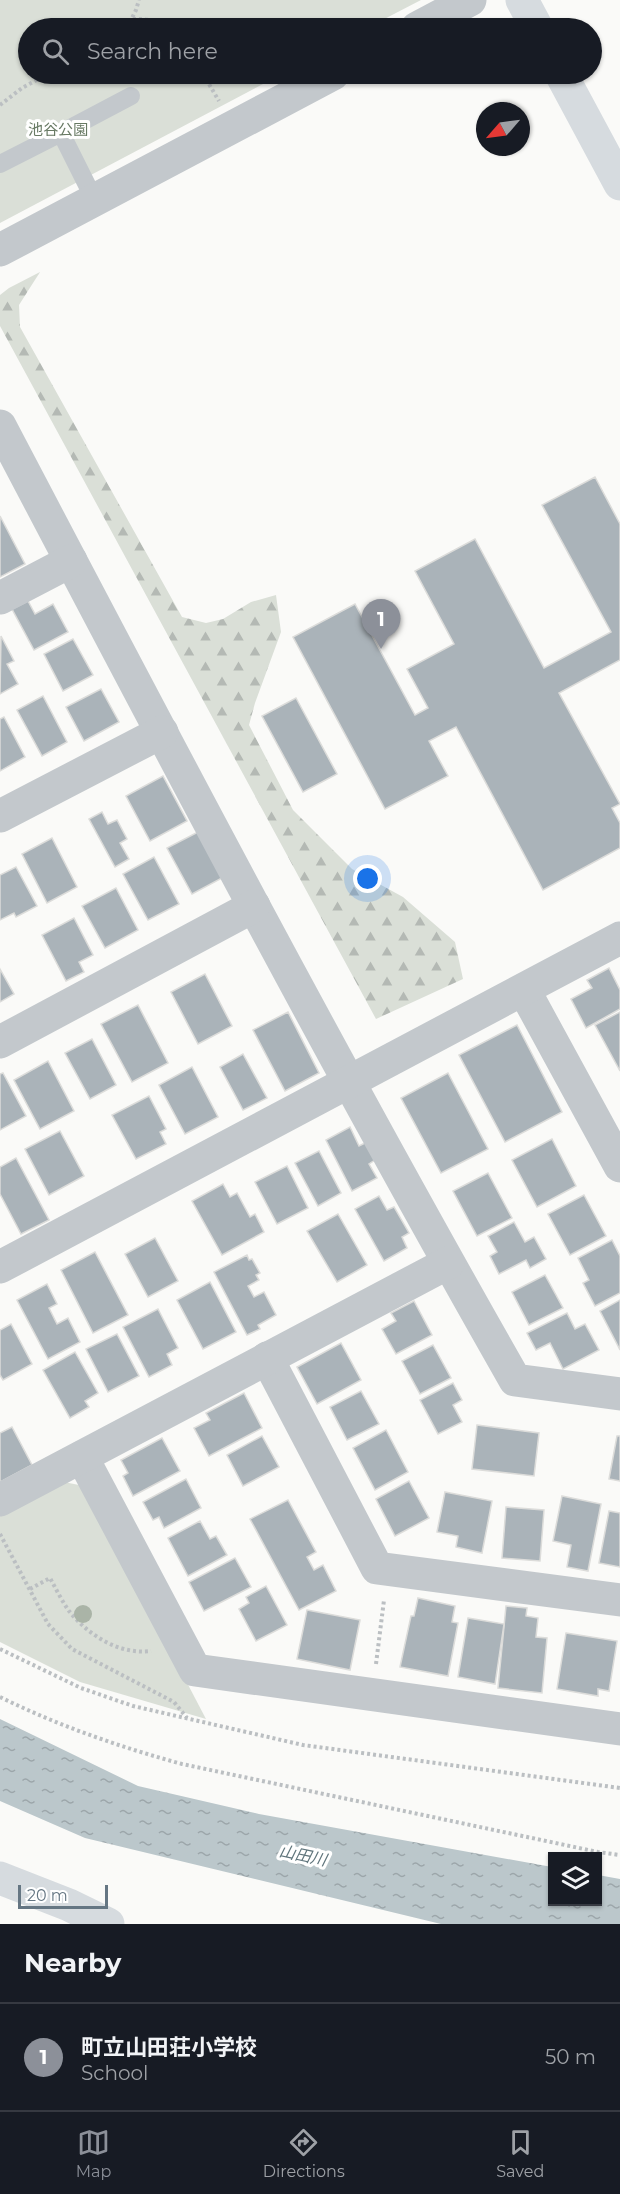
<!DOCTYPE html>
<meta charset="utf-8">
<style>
:root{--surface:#171b24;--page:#242831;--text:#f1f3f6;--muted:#9ea1a6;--line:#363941;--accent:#8c9099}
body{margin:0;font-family:Montserrat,"Noto Sans JP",sans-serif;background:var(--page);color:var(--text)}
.controls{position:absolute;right:18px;bottom:18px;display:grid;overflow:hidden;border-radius:0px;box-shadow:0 2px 4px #0004}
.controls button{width:54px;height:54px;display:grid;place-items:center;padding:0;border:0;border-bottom:2px solid var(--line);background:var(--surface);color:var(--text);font:30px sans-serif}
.compass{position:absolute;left:476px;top:102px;width:54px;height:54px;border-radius:50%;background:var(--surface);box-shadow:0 2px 4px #0004;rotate:242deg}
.scale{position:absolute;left:18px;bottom:15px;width:90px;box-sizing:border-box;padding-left:6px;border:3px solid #657683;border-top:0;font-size:16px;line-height:21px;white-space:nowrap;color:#657683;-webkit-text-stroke:4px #fff;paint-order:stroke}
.you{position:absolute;left:368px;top:879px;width:21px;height:21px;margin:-15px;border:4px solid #fff;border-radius:50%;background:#1a73e8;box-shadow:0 0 0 9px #1a73e833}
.badge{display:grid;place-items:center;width:39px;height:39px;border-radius:50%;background:var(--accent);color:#fff;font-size:20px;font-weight:700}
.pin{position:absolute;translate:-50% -50px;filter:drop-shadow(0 2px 3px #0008)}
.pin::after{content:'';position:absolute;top:32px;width:21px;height:18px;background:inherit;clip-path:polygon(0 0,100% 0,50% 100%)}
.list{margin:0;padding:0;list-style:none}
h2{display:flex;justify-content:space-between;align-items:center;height:78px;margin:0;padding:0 24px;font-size:26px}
h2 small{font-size:20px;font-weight:400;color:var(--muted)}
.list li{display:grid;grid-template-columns:39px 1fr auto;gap:18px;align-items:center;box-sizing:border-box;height:108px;padding:0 24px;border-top:2px solid var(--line)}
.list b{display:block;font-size:22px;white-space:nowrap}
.list p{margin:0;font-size:20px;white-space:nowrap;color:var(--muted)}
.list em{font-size:20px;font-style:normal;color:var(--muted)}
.icon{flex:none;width:33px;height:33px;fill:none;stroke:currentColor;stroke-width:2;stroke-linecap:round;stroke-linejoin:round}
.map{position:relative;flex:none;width:620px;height:1924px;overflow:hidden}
.search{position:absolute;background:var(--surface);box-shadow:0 2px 4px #0004;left:18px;right:18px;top:18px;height:66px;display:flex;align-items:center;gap:15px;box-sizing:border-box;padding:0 21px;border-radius:33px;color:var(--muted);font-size:22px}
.sheet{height:186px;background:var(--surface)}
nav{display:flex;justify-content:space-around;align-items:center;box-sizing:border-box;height:84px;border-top:2px solid var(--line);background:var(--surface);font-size:16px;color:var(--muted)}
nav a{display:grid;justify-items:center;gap:3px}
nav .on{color:var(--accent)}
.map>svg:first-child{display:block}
.forest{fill:url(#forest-firs)}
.park{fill:#dadfd7}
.water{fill:url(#water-ripples)}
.building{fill:#aab3b9;stroke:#dcdcda;stroke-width:1.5}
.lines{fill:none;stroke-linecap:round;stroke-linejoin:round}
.path{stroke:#bbbfc2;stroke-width:4;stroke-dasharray:3 3;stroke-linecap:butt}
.lane{stroke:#c3c8cc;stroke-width:18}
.street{stroke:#c3c8cc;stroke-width:33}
.secondary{stroke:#d6dbdf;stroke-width:33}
.highway{stroke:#d6dbdf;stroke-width:33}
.tree{fill:#aab4a7}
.labels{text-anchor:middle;stroke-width:6;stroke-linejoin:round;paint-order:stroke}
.park-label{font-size:15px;fill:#687a64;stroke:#fff}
.water-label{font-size:16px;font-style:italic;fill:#60757c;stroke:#fff}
</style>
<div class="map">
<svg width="620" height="1924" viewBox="0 0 620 1924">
<defs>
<pattern id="forest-firs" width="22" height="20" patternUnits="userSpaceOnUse" patternTransform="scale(1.5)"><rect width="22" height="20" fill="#dadfd7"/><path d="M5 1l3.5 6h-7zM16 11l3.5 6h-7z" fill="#b4b9b4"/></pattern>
<pattern id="water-ripples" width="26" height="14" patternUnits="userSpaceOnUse" patternTransform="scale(1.5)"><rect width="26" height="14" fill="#bbc7cb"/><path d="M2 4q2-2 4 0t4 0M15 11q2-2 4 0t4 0" fill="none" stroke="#9ca6aa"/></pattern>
</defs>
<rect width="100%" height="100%" fill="#fafaf8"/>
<polygon class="forest" points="40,272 19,305 20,327 182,617 206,623 223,619 251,602 276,595 281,632 255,703 249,725 293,810 352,869 403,897 455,942 463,979 376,1019 0,326 0,295 9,288"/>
<g class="park">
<polygon points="0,0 421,0 367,28 28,28 28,74 282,74 0,223"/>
<polygon points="64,1482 84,1486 206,1719 80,1682 0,1642 0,1515"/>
</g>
<polygon class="water" points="0,1719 138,1786 259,1814 552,1867 552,1902 598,1902 598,1875 620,1879 620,1924 441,1924 85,1838 0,1801"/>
<g class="building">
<polygon points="595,477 620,524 620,660 559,693 620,804 612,808 620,823 620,848 543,890 456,727 429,741 448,776 385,809 293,637 355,604 415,715 428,708 407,669 454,644 415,571 475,539 544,668 611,632 542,505"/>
<polygon points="0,516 25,564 0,577"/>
<polygon points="28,601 35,614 53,604 68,632 34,650 12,609"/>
<polygon points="1,636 14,661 7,664 18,684 0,694"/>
<polygon points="73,639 93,675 63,691 44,654"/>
<polygon points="101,689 119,722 84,741 66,707"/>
<polygon points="43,696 67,742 42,756 17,710"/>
<polygon points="296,698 337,774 303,792 262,716"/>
<polygon points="4,717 25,757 0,771 0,719"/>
<polygon points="163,776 187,821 150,841 126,796"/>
<polygon points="102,812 108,824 117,820 127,839 120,843 129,859 115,867 89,819"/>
<polygon points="198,832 222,878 192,894 167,848"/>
<polygon points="52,838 77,887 47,903 22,854"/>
<polygon points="154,857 179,904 148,920 123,874"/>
<polygon points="16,867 37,906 16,917 14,913 0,920 0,875"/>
<polygon points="116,888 138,930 105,948 82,906"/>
<polygon points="74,918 93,955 79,962 84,972 66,981 42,935"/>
<polygon points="609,968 620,990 620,1009 586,1028 571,999 592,988 587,980"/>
<polygon points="0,969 14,994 0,1002"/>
<polygon points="205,974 232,1026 198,1044 171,992"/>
<polygon points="138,1005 168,1063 132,1082 101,1024"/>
<polygon points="288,1012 319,1073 285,1091 253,1030"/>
<polygon points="620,1012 620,1071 595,1025"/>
<polygon points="517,1025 562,1112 505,1142 459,1055"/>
<polygon points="92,1039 116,1085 90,1099 65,1053"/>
<polygon points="243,1054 267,1098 243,1110 220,1067"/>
<polygon points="48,1061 74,1111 40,1129 14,1080"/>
<polygon points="192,1067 218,1117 185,1134 159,1085"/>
<polygon points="3,1073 26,1116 0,1130 0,1074"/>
<polygon points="448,1073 488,1149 441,1173 401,1098"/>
<polygon points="149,1096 166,1129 160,1132 166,1144 136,1159 112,1115"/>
<polygon points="350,1127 359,1146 369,1141 378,1158 369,1164 377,1178 352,1191 326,1140"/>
<polygon points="60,1131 84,1176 49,1195 25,1149"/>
<polygon points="552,1139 576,1186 537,1207 512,1160"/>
<polygon points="319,1151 341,1193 318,1206 295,1163"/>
<polygon points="16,1158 49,1220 21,1234 0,1194 0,1167"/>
<polygon points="287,1166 308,1208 277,1224 255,1182"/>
<polygon points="488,1173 512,1218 477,1236 453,1191"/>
<polygon points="223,1184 230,1197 237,1193 250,1217 255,1214 264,1232 222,1255 192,1201"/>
<polygon points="584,1195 606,1236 570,1255 548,1214"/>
<polygon points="379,1196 387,1210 394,1207 409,1233 402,1237 407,1248 384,1261 355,1209"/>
<polygon points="338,1214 367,1265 337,1282 307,1231"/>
<polygon points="514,1222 525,1242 534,1237 546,1259 530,1268 526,1260 499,1274 490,1256 497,1252 488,1236"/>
<polygon points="155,1238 178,1281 148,1297 125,1254"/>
<polygon points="612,1240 620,1256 620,1293 595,1306 583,1283 589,1280 578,1258"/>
<polygon points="95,1252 128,1315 93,1333 61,1270"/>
<polygon points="247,1255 249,1260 252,1259 260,1273 256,1275 259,1280 248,1286 254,1297 264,1292 276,1315 258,1325 260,1329 247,1335 214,1272"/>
<polygon points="545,1275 563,1308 529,1325 512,1292"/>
<polygon points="210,1282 236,1332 203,1349 177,1300"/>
<polygon points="47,1284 57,1304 49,1308 57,1324 68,1318 80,1342 48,1359 17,1300"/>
<polygon points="620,1300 620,1350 600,1311"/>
<polygon points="414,1301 432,1335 396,1354 382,1329 396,1321 391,1313"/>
<polygon points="158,1309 178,1348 167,1354 172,1365 149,1377 123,1327"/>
<polygon points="567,1313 575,1329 585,1324 599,1350 563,1369 550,1343 536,1350 527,1333"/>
<polygon points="11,1324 32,1364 3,1380 0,1375 0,1330"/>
<polygon points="117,1334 139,1376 108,1392 86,1349"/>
<polygon points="341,1343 361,1380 317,1404 297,1367"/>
<polygon points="433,1345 451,1378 420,1394 402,1361"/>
<polygon points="75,1352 98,1393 85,1401 89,1407 70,1418 43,1370"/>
<polygon points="453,1383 462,1400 453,1405 462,1422 438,1434 420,1400"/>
<polygon points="361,1391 379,1424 347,1440 330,1407"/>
<polygon points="244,1393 262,1428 209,1456 194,1428 210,1420 206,1413"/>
<polygon points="477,1425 539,1433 534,1476 472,1469"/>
<polygon points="12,1427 32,1465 0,1482 0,1433"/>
<polygon points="386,1430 408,1472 375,1490 353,1448"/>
<polygon points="262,1436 279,1467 243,1486 227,1455"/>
<polygon points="617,1436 620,1436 620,1481 609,1479"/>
<polygon points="162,1438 180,1471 133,1496 123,1476 128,1473 121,1460"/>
<polygon points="186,1479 201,1508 164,1528 159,1517 153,1520 143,1502"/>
<polygon points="409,1481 429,1518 395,1536 376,1499"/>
<polygon points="445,1492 492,1501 482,1553 456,1547 458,1536 437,1532"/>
<polygon points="562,1496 601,1504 588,1571 567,1567 571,1545 553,1541"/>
<polygon points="288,1500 316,1552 307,1557 314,1570 323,1565 336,1591 299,1610 250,1519"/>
<polygon points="506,1507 544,1510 540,1561 502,1558"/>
<polygon points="609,1511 620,1513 620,1567 599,1563"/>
<polygon points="200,1521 210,1539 216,1536 227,1555 188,1576 168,1538"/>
<polygon points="235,1558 251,1587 204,1611 189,1582"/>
<polygon points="266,1586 287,1625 256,1641 239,1609 249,1603 246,1597"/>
<polygon points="418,1598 455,1606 452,1622 458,1623 448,1676 400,1667 411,1616 414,1616"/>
<polygon points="506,1606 527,1608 526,1616 538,1618 536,1637 547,1638 542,1693 498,1688"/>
<polygon points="307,1610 360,1620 350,1670 297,1659"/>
<polygon points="468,1618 504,1624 495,1684 458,1677"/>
<polygon points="566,1633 617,1641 609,1691 598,1689 598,1696 557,1689"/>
</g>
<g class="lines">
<g class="path">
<path d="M133 19C146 19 162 20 173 28"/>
<polyline points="127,28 136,10 139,0"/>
<polyline points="377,28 387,23"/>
<polyline points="203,74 219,101"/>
<polyline points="0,105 22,88 48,74"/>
<polyline points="0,1534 48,1624 72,1649 174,1702 187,1718"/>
<path d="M30 1589 50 1578C56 1589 62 1601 69 1611 88 1635 119 1655 151 1651"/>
<polyline points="0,1649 81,1688 133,1706 303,1745 620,1788"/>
<polyline points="376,1664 384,1600"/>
<path d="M0 1697C59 1726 120 1747 182 1764L598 1852 620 1855"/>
</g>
<g class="lane">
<polyline points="0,164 61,133"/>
<polyline points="95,201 61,133 131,96"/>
</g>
<g class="street">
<polyline points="417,28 470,0"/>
<polyline points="0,250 333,74"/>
<path d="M0 426C168 746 336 1066 515 1380L620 1394"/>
<polyline points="0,598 71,561"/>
<polyline points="0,816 162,732"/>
<polyline points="524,990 620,1166"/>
<polyline points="0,1042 254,906"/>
<polyline points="0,1267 620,938"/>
<polyline points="267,1358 377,1568 620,1600"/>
<polyline points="82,1457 195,1670 620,1729"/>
<polyline points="0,1500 448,1263"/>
</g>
<g class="secondary">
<polyline points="522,0 537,28"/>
<polyline points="561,74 620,184"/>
</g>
<polyline class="highway" points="0,1878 69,1905 108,1924"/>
</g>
<circle class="tree" cx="83" cy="1614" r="9"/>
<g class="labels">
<g class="park-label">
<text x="58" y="135">池谷公園</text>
</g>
<g class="water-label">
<text transform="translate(303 1855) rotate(12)" y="6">山田川</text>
</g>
</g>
</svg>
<div class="controls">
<button><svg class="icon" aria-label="layers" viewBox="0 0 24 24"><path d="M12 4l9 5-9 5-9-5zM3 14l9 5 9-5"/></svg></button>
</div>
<svg class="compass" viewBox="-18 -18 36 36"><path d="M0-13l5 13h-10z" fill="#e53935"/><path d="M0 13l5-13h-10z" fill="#9ea1a6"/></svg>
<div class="scale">20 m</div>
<div class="you"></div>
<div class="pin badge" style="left:381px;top:649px">1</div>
<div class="search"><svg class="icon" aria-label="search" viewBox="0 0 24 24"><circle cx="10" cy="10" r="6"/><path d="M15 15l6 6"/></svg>Search here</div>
</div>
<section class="sheet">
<h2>Nearby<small></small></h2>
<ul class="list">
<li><span class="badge">1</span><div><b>町立山田荘小学校</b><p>School</p></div><em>50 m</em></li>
</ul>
</section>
<nav>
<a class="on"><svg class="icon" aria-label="map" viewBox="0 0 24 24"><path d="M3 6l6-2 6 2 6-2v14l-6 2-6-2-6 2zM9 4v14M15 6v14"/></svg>Map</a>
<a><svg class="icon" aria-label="directions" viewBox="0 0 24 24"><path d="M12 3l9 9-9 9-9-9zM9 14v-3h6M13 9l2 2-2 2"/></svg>Directions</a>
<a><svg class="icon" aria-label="saved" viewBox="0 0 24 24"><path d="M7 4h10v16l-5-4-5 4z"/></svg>Saved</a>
</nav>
